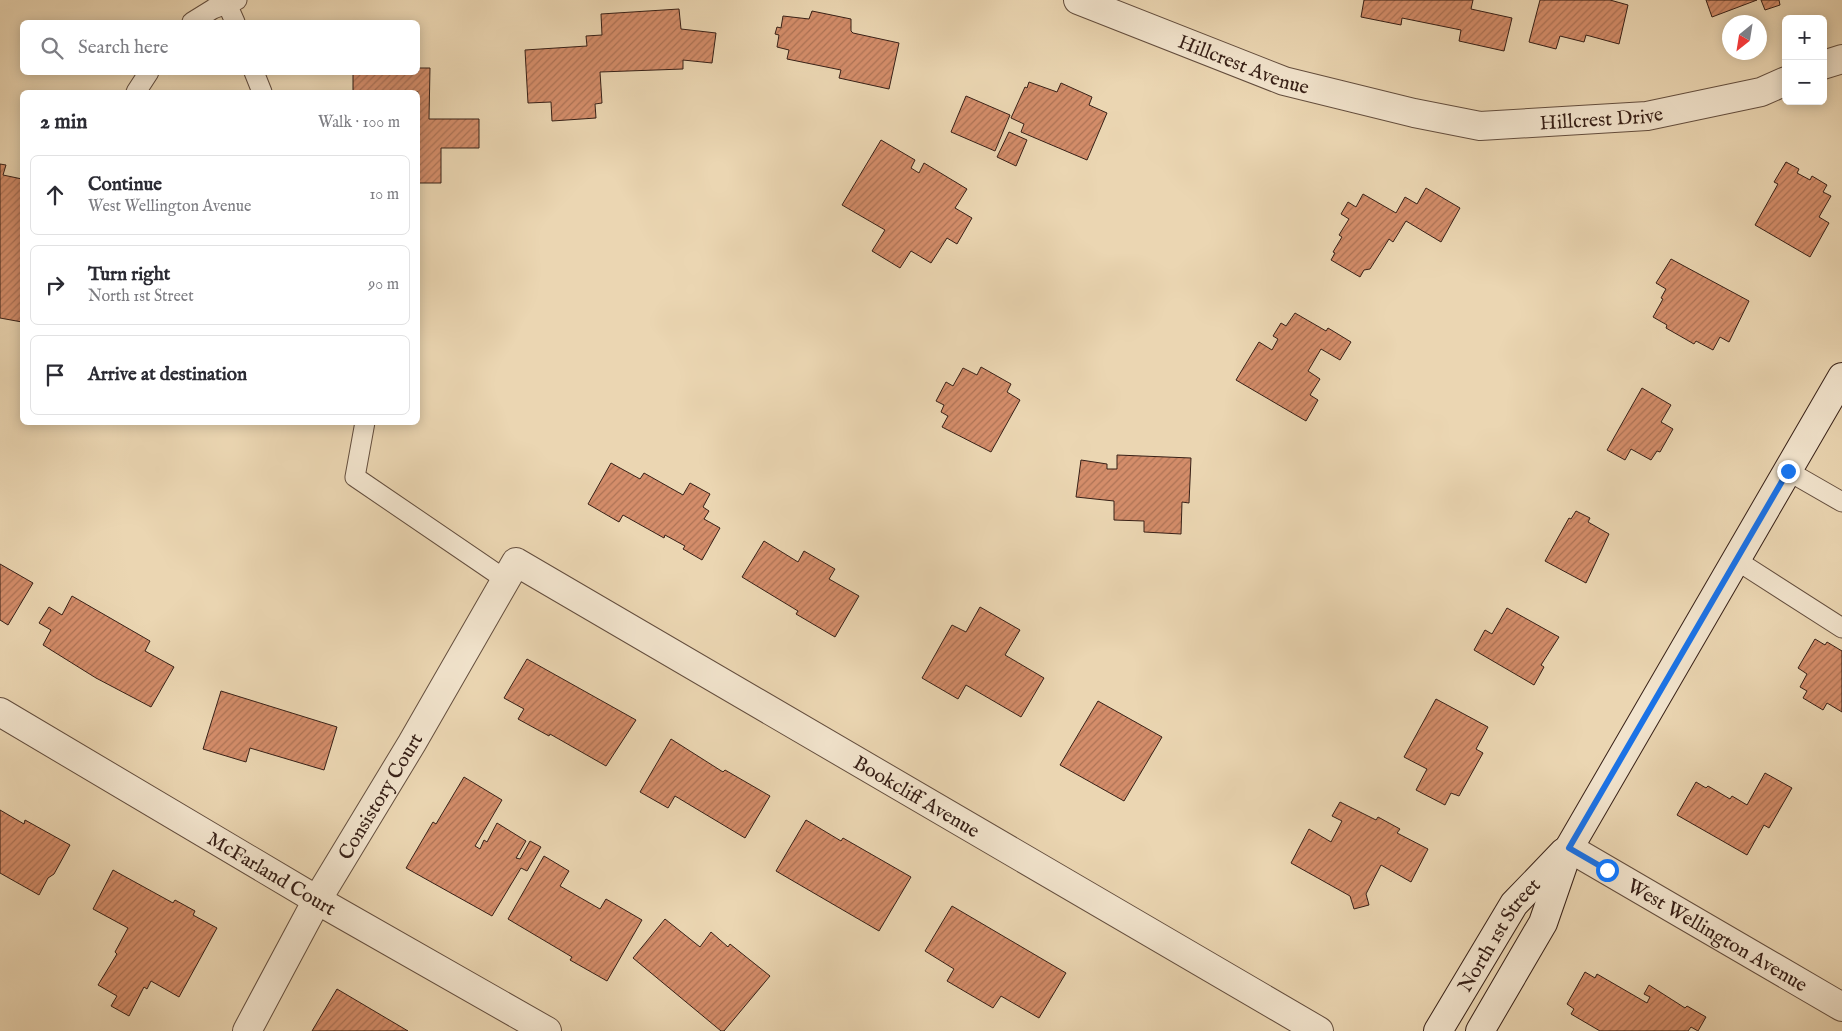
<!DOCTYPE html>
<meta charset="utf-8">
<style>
:root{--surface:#fff;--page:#f2f2f3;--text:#2b2b33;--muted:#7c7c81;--line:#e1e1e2}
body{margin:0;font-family:"IM FELL English",serif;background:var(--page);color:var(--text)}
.controls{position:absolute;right:15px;top:15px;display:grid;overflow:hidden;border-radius:8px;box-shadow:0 2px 12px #0003}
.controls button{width:45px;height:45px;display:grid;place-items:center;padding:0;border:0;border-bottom:1px solid var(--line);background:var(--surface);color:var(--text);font:25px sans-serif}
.compass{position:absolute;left:1722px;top:15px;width:45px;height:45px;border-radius:50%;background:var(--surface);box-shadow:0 2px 12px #0003;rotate:210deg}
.stop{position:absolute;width:15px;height:15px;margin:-11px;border:4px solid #1a73e8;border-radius:50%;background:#fff}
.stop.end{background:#1a73e8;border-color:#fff;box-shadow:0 1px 5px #0008}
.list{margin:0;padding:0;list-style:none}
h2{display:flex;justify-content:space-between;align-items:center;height:65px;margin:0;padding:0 20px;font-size:21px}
h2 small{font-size:16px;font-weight:400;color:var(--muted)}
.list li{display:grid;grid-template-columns:32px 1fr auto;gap:15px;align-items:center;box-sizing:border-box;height:80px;margin:0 10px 10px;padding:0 10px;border:1px solid var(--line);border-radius:8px}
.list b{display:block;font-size:19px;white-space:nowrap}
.list p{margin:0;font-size:16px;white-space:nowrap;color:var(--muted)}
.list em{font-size:16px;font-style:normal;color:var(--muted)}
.icon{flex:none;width:28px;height:28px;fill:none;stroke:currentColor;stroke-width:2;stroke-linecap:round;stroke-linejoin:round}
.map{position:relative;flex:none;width:1842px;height:1031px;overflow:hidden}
.search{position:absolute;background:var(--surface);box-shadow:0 2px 12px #0003;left:20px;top:20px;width:400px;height:55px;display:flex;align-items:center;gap:12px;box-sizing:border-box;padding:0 18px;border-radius:8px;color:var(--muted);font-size:19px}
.panel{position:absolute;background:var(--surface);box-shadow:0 2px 12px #0003;left:20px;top:90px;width:400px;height:335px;border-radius:8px}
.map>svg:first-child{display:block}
.building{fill:url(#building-hatch);stroke:#372017}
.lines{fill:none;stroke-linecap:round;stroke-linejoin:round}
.service-casing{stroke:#644e3e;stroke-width:21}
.minor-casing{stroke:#644e3e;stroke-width:30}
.secondary-casing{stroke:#372017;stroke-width:30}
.service{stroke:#f2e4cd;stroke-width:19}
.minor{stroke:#f2e4cd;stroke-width:28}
.secondary{stroke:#f2e4cd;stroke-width:28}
.route{stroke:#1a73e8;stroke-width:6}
.labels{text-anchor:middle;stroke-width:4;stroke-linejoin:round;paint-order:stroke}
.street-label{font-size:20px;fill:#372017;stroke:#f2e4cd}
</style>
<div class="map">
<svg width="1842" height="1031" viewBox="0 0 1842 1031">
<defs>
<pattern id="building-hatch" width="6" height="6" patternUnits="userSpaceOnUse" patternTransform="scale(1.25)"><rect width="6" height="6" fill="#d48d6a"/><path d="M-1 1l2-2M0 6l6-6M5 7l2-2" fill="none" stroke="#ad7356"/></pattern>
</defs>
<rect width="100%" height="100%" fill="#ebd6b2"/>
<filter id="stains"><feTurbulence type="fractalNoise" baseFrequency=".004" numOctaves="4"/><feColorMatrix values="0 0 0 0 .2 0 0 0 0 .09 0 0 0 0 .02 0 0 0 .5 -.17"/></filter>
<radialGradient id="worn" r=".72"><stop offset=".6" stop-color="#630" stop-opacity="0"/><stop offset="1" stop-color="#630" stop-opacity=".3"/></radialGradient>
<g class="building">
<polygon points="1364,0 1473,0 1471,9 1512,18 1504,51 1459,41 1461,30 1402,18 1401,25 1361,17"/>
<polygon points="1540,0 1610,0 1628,5 1619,44 1586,35 1584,42 1560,36 1556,49 1529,42"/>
<polygon points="1706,0 1757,0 1712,17"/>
<polygon points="1761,0 1779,0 1780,5 1765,10"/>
<polygon points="679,9 681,29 716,33 712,63 683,60 683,69 600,72 602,103 595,104 596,118 552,121 551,102 528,103 525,50 587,46 586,36 602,35 601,14"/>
<polygon points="812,11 851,19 851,31 853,33 899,43 889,89 839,78 841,70 787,59 789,50 777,47 779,35 775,34 777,27 781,28 783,16 809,19"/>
<polygon points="418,68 430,68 429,119 479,119 479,148 441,148 441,183 418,183 418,92 353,92 353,72 418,72"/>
<polygon points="1029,82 1057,92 1061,83 1092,97 1089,105 1107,113 1087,160 1021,132 1024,124 1011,118 1025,87 1027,88"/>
<polygon points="966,96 1010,115 995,151 951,132"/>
<polygon points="1009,132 1027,140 1016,166 997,157"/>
<polygon points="881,140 915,160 911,168 919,173 924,163 967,189 955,208 972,218 957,244 947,238 931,263 911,251 900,268 872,251 885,230 842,205"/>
<polygon points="1786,162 1799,169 1797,173 1810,180 1812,176 1827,185 1823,192 1831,196 1819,217 1829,223 1810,257 1755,225 1778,184 1774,182"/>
<polygon points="0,164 6,165 3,175 22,179 22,322 0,318"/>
<polygon points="1426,188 1460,208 1441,242 1406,221 1393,242 1389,239 1370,269 1364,270 1360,277 1331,260 1335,253 1333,252 1342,237 1339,235 1349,219 1341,214 1348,202 1356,207 1363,194 1396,213 1405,197 1417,204"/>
<polygon points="1671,259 1749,301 1729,342 1720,337 1713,350 1696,341 1694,344 1666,328 1667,325 1653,317 1663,299 1661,298 1666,289 1656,283"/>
<polygon points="1295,313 1326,331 1328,328 1351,342 1340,360 1321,349 1308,371 1320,379 1310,395 1318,400 1306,421 1236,380 1259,342 1272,350 1278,339 1273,336 1281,323 1286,326"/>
<polygon points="981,367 1011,384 1007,392 1020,400 991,452 942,427 948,416 941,412 944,405 936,401 946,382 953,386 963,368 977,375"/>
<polygon points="1642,388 1671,405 1661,422 1673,429 1660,452 1657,451 1651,460 1631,449 1625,460 1607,450"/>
<polygon points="1117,455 1191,458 1189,503 1182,502 1181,534 1144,532 1144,521 1114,520 1114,501 1076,497 1081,460 1107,464 1107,469 1117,469"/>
<polygon points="611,463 640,479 644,473 683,495 690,483 710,494 703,507 709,511 704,519 720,528 702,560 683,549 685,546 665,535 664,538 623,515 619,522 588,504"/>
<polygon points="1576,511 1590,518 1588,522 1609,534 1586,583 1545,561 1569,518 1571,519"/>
<polygon points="764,541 798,562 804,551 835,569 829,579 859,596 835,637 796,614 798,611 742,577"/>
<polygon points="0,564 33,583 8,625 0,620"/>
<polygon points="72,596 150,641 145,651 174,667 151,707 96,678 43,645 51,630 39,623 49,607 62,615"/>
<polygon points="980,607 1020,630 1005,655 1044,678 1021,717 966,685 958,699 922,678 952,625 966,632"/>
<polygon points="1507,608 1559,637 1541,665 1544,667 1534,685 1474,650 1485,630 1492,634"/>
<polygon points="1815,639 1825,645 1827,642 1842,651 1842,712 1827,703 1823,710 1803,698 1807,691 1800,687 1807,674 1798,668"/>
<polygon points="527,659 636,720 606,766 550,734 549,736 518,719 524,709 504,698"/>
<polygon points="221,691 337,727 324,770 250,748 246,762 203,749"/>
<polygon points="1436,699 1488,727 1476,749 1483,753 1459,796 1451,793 1445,805 1416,790 1427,769 1404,757"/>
<polygon points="1098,701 1162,737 1124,801 1060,765"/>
<polygon points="671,739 723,772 725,770 770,796 745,838 675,796 668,808 640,792"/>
<polygon points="1765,773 1792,788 1769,828 1764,825 1747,855 1677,815 1696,782 1706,788 1708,786 1730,799 1732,796 1747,805"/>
<polygon points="464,777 502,800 475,846 480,849 484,840 487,842 497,823 526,841 516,858 520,859 530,841 541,847 527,871 521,868 492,916 406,868 433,822 436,824"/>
<polygon points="1340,802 1376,820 1378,817 1400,829 1397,833 1428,849 1411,882 1381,865 1366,894 1369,905 1354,909 1350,896 1291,863 1309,829 1331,842 1342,821 1332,816"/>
<polygon points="0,810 24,824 25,820 70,845 54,874 48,878 39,895 0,873"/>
<polygon points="806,820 841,841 843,838 911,877 879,931 776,871"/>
<polygon points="544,856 569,871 560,886 600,909 606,899 642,920 607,981 570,960 572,957 508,919"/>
<polygon points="113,870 173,903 175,900 195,911 193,915 217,928 179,997 151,981 147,989 144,987 129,1016 111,1006 117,996 98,985 117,954 115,952 128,928 93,909"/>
<polygon points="952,906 1066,973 1039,1018 1001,996 993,1008 947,981 954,969 925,951"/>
<polygon points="665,919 700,947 711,932 728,947 730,944 770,976 724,1031 721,1031 633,958"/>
<polygon points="1585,972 1595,978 1597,974 1647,1003 1650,997 1644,994 1649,985 1685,1008 1687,1006 1706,1017 1698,1031 1691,1027 1688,1031 1600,1031 1571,1014 1574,1009 1567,1004"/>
<polygon points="337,989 408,1031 312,1031"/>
</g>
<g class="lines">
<g class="service-casing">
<g id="service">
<polyline points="227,4 235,22"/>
<polyline points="192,22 213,9 237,0"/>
<polyline points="254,72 262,92"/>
<polyline points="136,92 149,72"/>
<polyline points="365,422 355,477 506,580"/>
<polyline points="1788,471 1842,502"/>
<polyline points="1736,560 1842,628"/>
</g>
</g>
<g class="minor-casing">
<g id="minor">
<path id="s1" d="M1078 0 1284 81 1414 113 1480 126 1647 116 1761 92 1786 81"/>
<polyline points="1823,65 1842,59"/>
<path id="s2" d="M0 712 317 900 547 1031"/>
<path id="s3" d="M1569 848 1842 1007"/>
<path id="s4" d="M247 1031 317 900 412 743 516 562 1319 1031"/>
</g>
</g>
<g class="secondary-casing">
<g id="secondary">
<path id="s5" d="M1438 1031 1514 904 1564 852"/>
<polyline points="1480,1031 1543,923 1569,848 1842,377"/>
</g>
</g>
<use href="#service" class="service"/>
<use href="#minor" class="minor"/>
<use href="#secondary" class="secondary"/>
</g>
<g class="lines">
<polyline class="route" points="1607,870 1569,848 1788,471"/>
</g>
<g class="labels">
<g class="street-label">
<text dy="7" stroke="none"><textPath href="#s1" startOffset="178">Hillcrest Avenue</textPath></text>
<text dy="7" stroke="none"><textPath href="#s1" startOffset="544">Hillcrest Drive</textPath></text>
<text dy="7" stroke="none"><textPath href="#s4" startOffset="270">Consistory Court</textPath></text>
<text dy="7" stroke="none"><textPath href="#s4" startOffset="1005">Bookcliff Avenue</textPath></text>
<text dy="7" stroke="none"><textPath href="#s2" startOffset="316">McFarland Court</textPath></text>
<text dy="7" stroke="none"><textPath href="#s3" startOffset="172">West Wellington Avenue</textPath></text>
<text dy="7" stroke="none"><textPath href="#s5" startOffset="114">North 1st Street</textPath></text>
</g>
</g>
<rect width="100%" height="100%" filter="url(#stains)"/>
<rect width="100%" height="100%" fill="url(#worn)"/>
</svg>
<div class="controls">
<button>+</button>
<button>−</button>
</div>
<svg class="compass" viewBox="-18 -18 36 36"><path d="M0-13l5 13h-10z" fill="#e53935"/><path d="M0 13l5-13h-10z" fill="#7c7c81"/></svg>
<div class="stop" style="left:1607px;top:870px"></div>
<div class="stop end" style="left:1788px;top:471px"></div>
<div class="search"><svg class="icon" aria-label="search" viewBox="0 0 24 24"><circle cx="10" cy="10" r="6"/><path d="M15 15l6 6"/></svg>Search here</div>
<section class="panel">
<h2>2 min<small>Walk · 100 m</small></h2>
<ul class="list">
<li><svg class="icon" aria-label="ahead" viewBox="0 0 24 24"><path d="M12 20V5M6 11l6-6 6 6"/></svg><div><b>Continue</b><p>West Wellington Avenue</p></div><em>10 m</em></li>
<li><svg class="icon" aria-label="right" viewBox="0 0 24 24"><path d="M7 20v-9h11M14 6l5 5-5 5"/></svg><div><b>Turn right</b><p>North 1st Street</p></div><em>90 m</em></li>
<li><svg class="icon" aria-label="arrive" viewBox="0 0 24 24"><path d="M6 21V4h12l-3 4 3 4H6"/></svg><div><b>Arrive at destination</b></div></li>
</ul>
</section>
</div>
